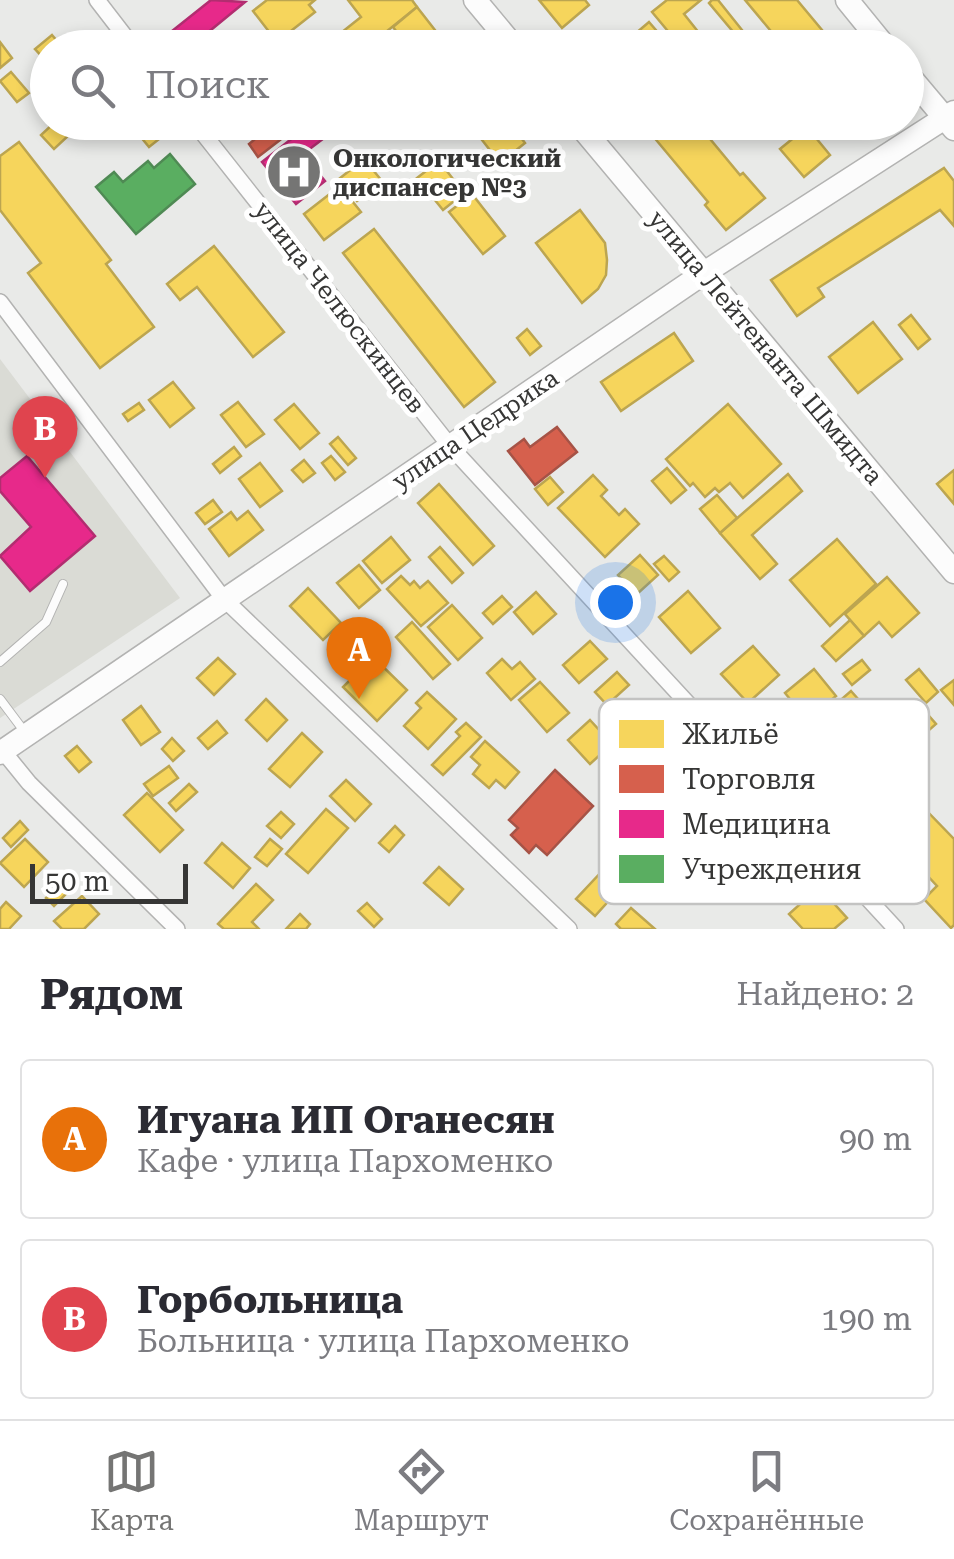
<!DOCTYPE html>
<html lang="ru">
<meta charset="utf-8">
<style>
:root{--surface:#fff;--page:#f7f7f7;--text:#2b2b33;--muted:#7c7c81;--line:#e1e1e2;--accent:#757574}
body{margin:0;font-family:"Roboto Serif",serif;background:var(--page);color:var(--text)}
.scale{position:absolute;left:30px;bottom:25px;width:158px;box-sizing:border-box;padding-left:10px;border:5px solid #363635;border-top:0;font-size:28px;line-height:35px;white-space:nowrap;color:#363635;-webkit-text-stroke:8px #fff;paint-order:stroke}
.you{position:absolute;left:615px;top:602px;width:35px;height:35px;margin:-25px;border:8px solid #fff;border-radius:50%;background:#1a73e8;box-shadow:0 0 0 15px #1a73e833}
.badge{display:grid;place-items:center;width:65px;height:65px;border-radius:50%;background:var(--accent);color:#fff;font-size:32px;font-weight:700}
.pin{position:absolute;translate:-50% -82px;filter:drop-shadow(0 2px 5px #0008)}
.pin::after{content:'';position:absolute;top:52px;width:35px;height:30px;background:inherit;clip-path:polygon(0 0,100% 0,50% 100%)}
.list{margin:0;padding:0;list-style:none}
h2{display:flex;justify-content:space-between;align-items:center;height:130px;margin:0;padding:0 40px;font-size:42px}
h2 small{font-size:32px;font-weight:400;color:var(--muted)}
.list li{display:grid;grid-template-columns:65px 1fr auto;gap:30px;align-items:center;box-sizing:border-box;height:160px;margin:0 20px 20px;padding:0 20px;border:2px solid var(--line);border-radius:10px}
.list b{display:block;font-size:38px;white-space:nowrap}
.list p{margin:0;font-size:32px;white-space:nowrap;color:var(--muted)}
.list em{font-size:32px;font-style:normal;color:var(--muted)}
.icon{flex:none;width:55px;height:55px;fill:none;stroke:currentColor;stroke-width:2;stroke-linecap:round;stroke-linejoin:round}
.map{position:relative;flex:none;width:954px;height:929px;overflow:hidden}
.search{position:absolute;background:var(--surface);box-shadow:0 5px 15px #0003;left:30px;right:30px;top:30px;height:110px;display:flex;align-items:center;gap:25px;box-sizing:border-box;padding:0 35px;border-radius:55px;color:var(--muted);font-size:38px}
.sheet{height:490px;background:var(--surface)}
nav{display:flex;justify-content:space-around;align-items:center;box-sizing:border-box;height:140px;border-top:2px solid var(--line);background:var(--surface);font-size:28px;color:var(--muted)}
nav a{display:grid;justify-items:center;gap:5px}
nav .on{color:var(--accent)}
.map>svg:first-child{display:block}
.built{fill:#dadbd5}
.homes{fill:#f6d55c;stroke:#bca550;stroke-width:2.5}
.shops{fill:#d6604d;stroke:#a65346;stroke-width:2.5}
.health{fill:#e7298a;stroke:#b22d70;stroke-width:2.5}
.public{fill:#5aae61;stroke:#4f8a54;stroke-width:2.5}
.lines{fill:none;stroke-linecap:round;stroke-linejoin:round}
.lane-casing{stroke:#b3b3b2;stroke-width:10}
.street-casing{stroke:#b3b3b2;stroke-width:18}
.secondary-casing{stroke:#b3b3b2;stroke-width:25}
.lane{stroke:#fcfcfc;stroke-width:8}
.street{stroke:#fcfcfc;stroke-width:15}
.secondary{stroke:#fcfcfc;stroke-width:22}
.labels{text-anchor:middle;stroke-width:10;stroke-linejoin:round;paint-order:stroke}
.poi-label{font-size:25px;font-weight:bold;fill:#363635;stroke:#fff;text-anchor:start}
.street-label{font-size:25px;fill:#363635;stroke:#fff}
.key{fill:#fff;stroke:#c3c3c2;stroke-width:2.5}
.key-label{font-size:28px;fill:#363635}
</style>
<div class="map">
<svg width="954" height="929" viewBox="0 0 954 929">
<rect width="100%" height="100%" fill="#e9eae8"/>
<polygon class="built" points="0,359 180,598 0,718"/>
<g class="homes">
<polygon points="267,0 315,0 309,5 315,12 277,42 253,11"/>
<polygon points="348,0 412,0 417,7 366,48 322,48 361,17"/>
<polygon points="539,0 585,0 589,5 562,28"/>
<polygon points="667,0 701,0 684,14 711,48 682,48 652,12"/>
<polygon points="712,0 718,0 746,35 740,40 709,3"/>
<polygon points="745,0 797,0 837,48 785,48"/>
<polygon points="417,7 449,48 409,48 393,27"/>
<polygon points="649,22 667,43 662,48 647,48 635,34"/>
<polygon points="52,35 63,48 48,48 48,63 35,49"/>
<polygon points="0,42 12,58 0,68"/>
<polygon points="11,72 29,93 17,102 0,81"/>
<polygon points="55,122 68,136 54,149 41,135"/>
<polygon points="115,122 154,122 164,135 149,147 135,130 127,137"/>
<polygon points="468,122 516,122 521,128 516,131 525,143 500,163"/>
<polygon points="636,122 696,122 740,175 743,173 765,198 726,230 705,205 708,202 642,123 639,126"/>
<polygon points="847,122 870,122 857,134"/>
<polygon points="807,127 830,155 804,177 780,149"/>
<polygon points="19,142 111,260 106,264 154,327 100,368 28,273 41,263 0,210 0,156"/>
<polygon points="364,159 382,181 357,201 339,179"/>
<polygon points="439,161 464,193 443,210 417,178"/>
<polygon points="944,168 954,181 954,226 940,210 818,288 824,297 797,316 771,280"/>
<polygon points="340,186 361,212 324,240 304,214"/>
<polygon points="472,194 505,236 483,254 449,212"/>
<polygon points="580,210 605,243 607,260 606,275 598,289 582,303 536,243"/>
<polygon points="374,229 495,382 464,407 343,253"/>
<polygon points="214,246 284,332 253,357 197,287 180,300 167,284"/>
<polygon points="911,315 930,339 918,349 899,325"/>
<polygon points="873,322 902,359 858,393 829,357"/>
<polygon points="527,329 541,346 530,355 517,338"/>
<polygon points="674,333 693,361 621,411 601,382"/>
<polygon points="173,382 194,408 170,427 149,400"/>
<polygon points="238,402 264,434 246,447 221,415"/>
<polygon points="139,403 144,410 128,421 123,414"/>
<polygon points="294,404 319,433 300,449 275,420"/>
<polygon points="728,404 781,464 743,498 730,483 719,492 715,488 705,497 693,483 690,486 666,459"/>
<polygon points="338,437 356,458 348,465 330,444"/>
<polygon points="234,447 241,456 220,473 213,464"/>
<polygon points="331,456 345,472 335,480 322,463"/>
<polygon points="304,460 315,473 303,482 292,470"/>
<polygon points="260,463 282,491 260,507 239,479"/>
<polygon points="667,468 686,490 671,503 652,481"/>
<polygon points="954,470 954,504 937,484"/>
<polygon points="788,474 802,491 752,535 777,564 760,579 720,533"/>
<polygon points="593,475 607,490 601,496 619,515 625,509 639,524 605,557 558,508"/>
<polygon points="550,477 563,492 548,505 535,489"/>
<polygon points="439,484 494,546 473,565 418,503"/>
<polygon points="717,495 737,518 720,533 700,509"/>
<polygon points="213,500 222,512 205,524 196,513"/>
<polygon points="248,511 263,530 229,556 209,529 231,512 237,520"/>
<polygon points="391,537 410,560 382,583 363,561"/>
<polygon points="837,539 876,584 830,626 790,580"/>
<polygon points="440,547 463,573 452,583 429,557"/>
<polygon points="640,555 658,575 636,595 618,575"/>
<polygon points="664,556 679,572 669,581 654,564"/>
<polygon points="359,565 380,590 359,608 337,583"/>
<polygon points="401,576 410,585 414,581 420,588 428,581 448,603 421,626 387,589"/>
<polygon points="887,577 919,613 892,637 879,622 864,636 845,614"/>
<polygon points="308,588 341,623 323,640 290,606"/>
<polygon points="688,591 720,628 691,653 659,617"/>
<polygon points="536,592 556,614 533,634 514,612"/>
<polygon points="502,596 512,607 493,624 483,613"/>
<polygon points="452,605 482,638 458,660 428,627"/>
<polygon points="850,620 864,636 836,661 822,646"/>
<polygon points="412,622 450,664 433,679 396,637"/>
<polygon points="590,641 607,659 579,683 563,665"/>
<polygon points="753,646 779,675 748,703 721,674"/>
<polygon points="357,649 366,658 348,674 340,665"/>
<polygon points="373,657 407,690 377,721 343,687"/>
<polygon points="218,658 235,674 214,695 197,678"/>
<polygon points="502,659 512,669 520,662 535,679 511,700 487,673"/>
<polygon points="862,660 870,670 852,685 843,674"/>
<polygon points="814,669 836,696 807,720 785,693"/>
<polygon points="919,669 938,692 926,703 906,680"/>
<polygon points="617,672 629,685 607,705 595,692"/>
<polygon points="954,680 954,705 941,690"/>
<polygon points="540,682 569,713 547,732 519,700"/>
<polygon points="851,691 866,708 852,721 836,704"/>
<polygon points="427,692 456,719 428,749 404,726 421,708 416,703"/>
<polygon points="266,699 287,720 267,741 246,720"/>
<polygon points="141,706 160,732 141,745 123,720"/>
<polygon points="923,709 936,724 911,746 898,730"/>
<polygon points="590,720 612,744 590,764 568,740"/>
<polygon points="217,721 227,733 208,749 198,738"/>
<polygon points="466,723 481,737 443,775 432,765 460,736 456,732"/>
<polygon points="302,733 322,752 290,787 269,769"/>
<polygon points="172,738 184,751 173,761 162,749"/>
<polygon points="485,741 519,772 505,788 496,780 489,788 473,774 480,765 471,757"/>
<polygon points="77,746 91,762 79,772 65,756"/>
<polygon points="169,766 178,778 153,796 144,784"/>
<polygon points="346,780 371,804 355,821 330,796"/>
<polygon points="189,784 197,792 176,811 169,803"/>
<polygon points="147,793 183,830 160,852 124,815"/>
<polygon points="909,799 919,811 923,807 954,839 954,925 951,928 924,899 937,886 924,872 921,875 888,841 891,838 880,826"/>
<polygon points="326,809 348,828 308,873 286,854"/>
<polygon points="281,812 294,824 281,838 267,826"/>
<polygon points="20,821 28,830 11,847 3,838"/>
<polygon points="395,826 404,835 389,852 379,843"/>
<polygon points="25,839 48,862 24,887 0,863"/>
<polygon points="270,839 282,849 267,866 255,857"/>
<polygon points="222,843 250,868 233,888 205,863"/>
<polygon points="439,867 463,889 449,905 424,883"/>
<polygon points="605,868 623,885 595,916 576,899"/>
<polygon points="61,883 69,891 54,906 46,898"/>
<polygon points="256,884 273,900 252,922 259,929 224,929 218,924"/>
<polygon points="819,887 847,918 834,929 803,929 789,914"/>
<polygon points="82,896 99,914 84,929 62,929 54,921"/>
<polygon points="6,902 21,916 9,929 0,929 0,909"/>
<polygon points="367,903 382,919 374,927 358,911"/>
<polygon points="631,908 655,929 621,929 616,924"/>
<polygon points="300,914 310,924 306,929 286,929"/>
</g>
<g class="shops">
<polygon points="270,127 280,140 258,157 249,144"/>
<polygon points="557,427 577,452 535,485 508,451 524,439 530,447"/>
<polygon points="555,770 593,806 547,855 536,845 529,853 511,835 518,828 509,820"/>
</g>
<g class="health">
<polygon points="211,0 245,2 206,34 215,45 212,48 168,48 162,39"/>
<polygon points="313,122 331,122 336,129 303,154 325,181 296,204 262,162"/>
<polygon points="27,456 95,536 30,591 0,556 31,527 0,491 0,478"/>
</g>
<polygon class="public" points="170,154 195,184 136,234 96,187 114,172 123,182 148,161 154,168"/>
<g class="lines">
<g class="lane-casing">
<g id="lane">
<polyline points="0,662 46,622 63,584"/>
<polyline points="0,699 24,731"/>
</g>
</g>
<g class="street-casing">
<g id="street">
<polyline points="97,0 134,48"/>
<polyline points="194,122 450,446 896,929"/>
<polyline points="0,302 223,598 569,929"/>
<polyline points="3,751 29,783 177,929"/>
</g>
</g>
<g class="secondary-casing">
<g id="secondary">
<polyline points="475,0 515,48"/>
<polyline points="847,0 886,48"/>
<polyline points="906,72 954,129"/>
<polyline points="577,122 954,572"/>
<polyline points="0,753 704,273 954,112"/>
</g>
</g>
<use href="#lane" class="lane"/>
<use href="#street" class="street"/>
<use href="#secondary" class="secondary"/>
</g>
<defs>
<g id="hospital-disc" transform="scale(2.875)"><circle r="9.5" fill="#757574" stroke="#fff"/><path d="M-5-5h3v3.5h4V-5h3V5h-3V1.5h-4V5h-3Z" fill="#fff"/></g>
</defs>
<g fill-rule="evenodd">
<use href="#hospital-disc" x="294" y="172"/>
</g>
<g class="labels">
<g class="poi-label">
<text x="333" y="167">Онкологический<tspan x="333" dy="29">диспансер №3</tspan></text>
</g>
<g class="street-label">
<text transform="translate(340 307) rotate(52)" y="9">улица Челюскинцев</text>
<text transform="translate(766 347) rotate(50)" y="9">улица Лейтенанта Шмидта</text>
<text transform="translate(475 429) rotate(-34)" y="9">улица Цедрика</text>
</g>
</g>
<rect x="599" y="699" width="330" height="205" rx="15" class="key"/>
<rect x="619" y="720" width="45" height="28" fill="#f6d55c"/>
<rect x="619" y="765" width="45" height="28" fill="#d6604d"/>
<rect x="619" y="810" width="45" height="28" fill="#e7298a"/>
<rect x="619" y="855" width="45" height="28" fill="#5aae61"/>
<g class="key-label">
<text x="682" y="744">Жильё</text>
<text x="682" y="789">Торговля</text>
<text x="682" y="834">Медицина</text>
<text x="682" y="879">Учреждения</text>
</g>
</svg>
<div class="scale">50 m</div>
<div class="you"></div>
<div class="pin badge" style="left:359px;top:699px;background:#e8710a">A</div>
<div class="pin badge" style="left:45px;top:478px;background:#e0444e">B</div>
<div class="search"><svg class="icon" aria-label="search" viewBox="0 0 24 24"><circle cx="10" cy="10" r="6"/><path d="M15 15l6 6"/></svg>Поиск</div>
</div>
<section class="sheet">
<h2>Рядом<small>Найдено: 2</small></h2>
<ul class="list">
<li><span class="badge" style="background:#e8710a">A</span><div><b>Игуана ИП Оганесян</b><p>Кафе · улица Пархоменко</p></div><em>90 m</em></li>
<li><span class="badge" style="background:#e0444e">B</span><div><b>Горбольница</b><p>Больница · улица Пархоменко</p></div><em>190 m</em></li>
</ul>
</section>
<nav>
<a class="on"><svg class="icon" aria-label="map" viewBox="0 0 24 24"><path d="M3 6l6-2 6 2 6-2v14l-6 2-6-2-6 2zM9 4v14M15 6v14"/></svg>Карта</a>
<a><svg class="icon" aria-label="directions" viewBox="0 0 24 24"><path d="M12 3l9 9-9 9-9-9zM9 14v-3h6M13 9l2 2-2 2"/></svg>Маршрут</a>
<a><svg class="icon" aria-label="saved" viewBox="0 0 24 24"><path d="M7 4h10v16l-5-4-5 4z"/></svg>Сохранённые</a>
</nav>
